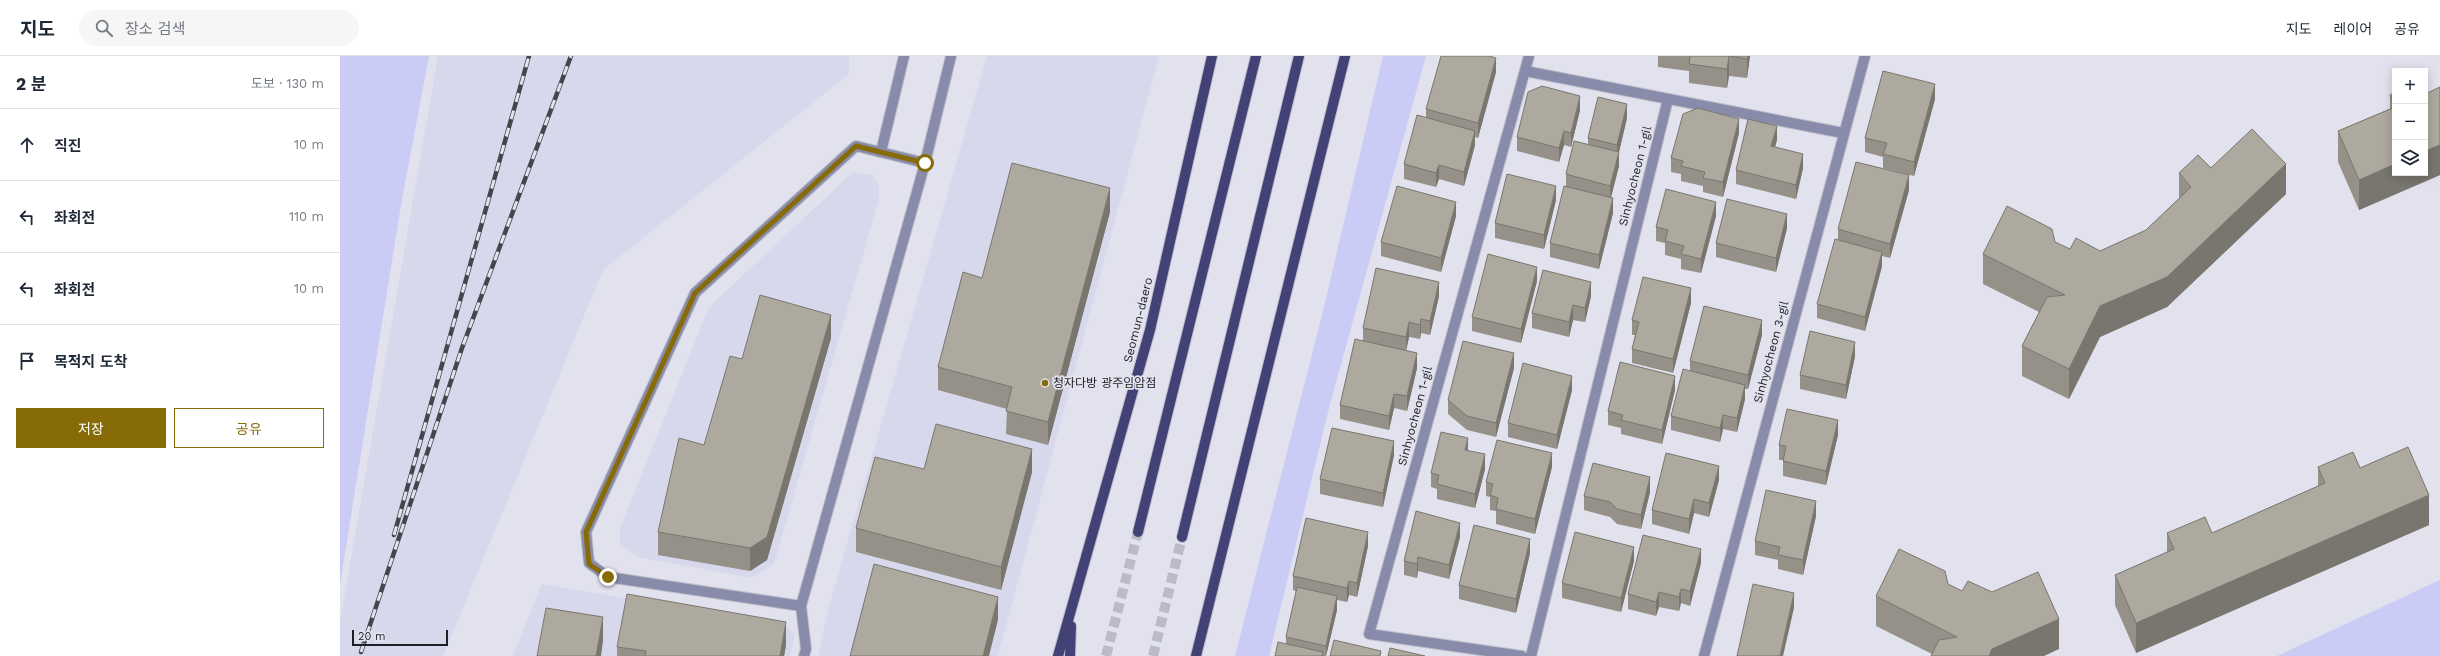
<!DOCTYPE html>
<html lang="ko">
<meta charset="utf-8">
<style>
:root{--surface:#fff;--page:#f6f6f7;--text:#1f2937;--muted:#747a83;--line:#e0e1e3;--accent:#876b07}
body{margin:0;font-family:"Work Sans","Noto Sans KR",sans-serif;background:var(--page);color:var(--text)}
.controls{position:absolute;right:12px;top:12px;display:grid;overflow:hidden;border-radius:0px;box-shadow:0 2px 10px #0003}
.controls button{width:36px;height:36px;display:grid;place-items:center;padding:0;border:0;border-bottom:1px solid var(--line);background:var(--surface);color:var(--text);font:20px sans-serif}
.scale{position:absolute;left:12px;bottom:10px;width:96px;box-sizing:border-box;padding-left:4px;border:2px solid #1f1f24;border-top:0;font-size:11px;line-height:14px;white-space:nowrap;color:#1f1f24;-webkit-text-stroke:3px #e1e2ee;paint-order:stroke}
.stop{position:absolute;width:12px;height:12px;margin:-9px;border:3px solid #876b07;border-radius:50%;background:#fff}
.stop.end{background:#876b07;border-color:#fff;box-shadow:0 1px 4px #0008}
.list{margin:0;padding:0;list-style:none}
h2{display:flex;justify-content:space-between;align-items:center;height:52px;margin:0;padding:0 16px;font-size:17px}
h2 small{font-size:13px;font-weight:400;color:var(--muted)}
.list li{display:grid;grid-template-columns:26px 1fr auto;gap:12px;align-items:center;box-sizing:border-box;height:72px;padding:0 16px;border-top:1px solid var(--line)}
.list b{display:block;font-size:15px;white-space:nowrap}
.list em{font-size:13px;font-style:normal;color:var(--muted)}
.actions{display:flex;gap:8px;padding:12px 16px}
.actions a{flex:1;padding:9px 0;border:1px solid var(--accent);border-radius:0px;text-align:center;font-size:14px;color:var(--accent)}
.actions .main{background:var(--accent);color:#fff}
.icon{flex:none;width:22px;height:22px;fill:none;stroke:currentColor;stroke-width:2;stroke-linecap:round;stroke-linejoin:round}
.map{position:relative;flex:none;width:2100px;height:600px;overflow:hidden}
header{display:flex;align-items:center;gap:24px;box-sizing:border-box;height:56px;padding:0 20px;background:var(--surface);border-bottom:1px solid var(--line)}
header strong{font-size:19px}
nav{display:flex;gap:22px;margin-inline-start:auto;font-size:14px}
.search{width:280px;height:36px;background:var(--page);display:flex;align-items:center;gap:10px;box-sizing:border-box;padding:0 14px;border-radius:22px;color:var(--muted);font-size:15px}
main{display:flex}
aside{flex:1;background:var(--surface)}
.map>svg:first-child{display:block}
.built{fill:#d7d8ec}
.green{fill:#caccf6}
.lines{fill:none;stroke-linecap:round;stroke-linejoin:round}
.primary-tunnel{stroke:#babbc6;stroke-width:10;stroke-dasharray:10 5;stroke-linecap:butt}
.pedestrian-casing{stroke:#bebfca;stroke-width:12}
.minor-casing{stroke:#bebfca;stroke-width:12}
.primary-casing{stroke:#bebfca;stroke-width:12}
.pedestrian{stroke:#898baa;stroke-width:10}
.minor{stroke:#898baa;stroke-width:10}
.primary{stroke:#434277;stroke-width:10}
.rail-casing{stroke:#45454c;stroke-width:4.5}
.rail{stroke:#e1e2ee;stroke-width:3;stroke-dasharray:9;stroke-linecap:butt}
.wall{fill:#959188}
.shaded-wall{fill:#79766f}
.building{fill:#ada99e;stroke:#79766f}
.route{stroke:#876b07;stroke-width:5}
.poi-dot{fill:#876b07;stroke:#e1e2ee;stroke-width:1.5}
.labels{text-anchor:middle;stroke-width:3.5;stroke-linejoin:round;paint-order:stroke}
.street-label{font-size:12px;fill:#1f1f24;stroke:#e1e2ee}
.poi-label{font-size:12px;fill:#1f1f24;stroke:#e1e2ee;text-anchor:start}
</style>
<header>
<strong>지도</strong>
<div class="search"><svg class="icon" aria-label="search" viewBox="0 0 24 24"><circle cx="10" cy="10" r="6"/><path d="M15 15l6 6"/></svg>장소 검색</div>
<nav><a>지도</a><a>레이어</a><a>공유</a></nav>
</header>
<main>
<aside>
<h2>2 분<small>도보 · 130 m</small></h2>
<ul class="list">
<li><svg class="icon" aria-label="ahead" viewBox="0 0 24 24"><path d="M12 20V5M6 11l6-6 6 6"/></svg><div><b>직진</b></div><em>10 m</em></li>
<li><svg class="icon" aria-label="left" viewBox="0 0 24 24"><path d="M17 20v-9H6M10 6l-5 5 5 5"/></svg><div><b>좌회전</b></div><em>110 m</em></li>
<li><svg class="icon" aria-label="left" viewBox="0 0 24 24"><path d="M17 20v-9H6M10 6l-5 5 5 5"/></svg><div><b>좌회전</b></div><em>10 m</em></li>
<li><svg class="icon" aria-label="arrive" viewBox="0 0 24 24"><path d="M6 21V4h12l-3 4 3 4H6"/></svg><div><b>목적지 도착</b></div></li>
</ul>
<div class="actions"><a class="main">저장</a><a>공유</a></div>
</aside>
<div class="map">
<svg width="2100" height="600" viewBox="0 0 2100 600">
<rect width="100%" height="100%" fill="#e1e2ee"/>
<g class="built">
<polygon points="98,0 509,0 509,18 263,214 103,600 0,600 0,566"/>
<polygon points="647,0 819,0 658,600 478,600 488,554"/>
<polygon points="513,116 532,119 539,130 539,143 434,508 412,522 298,501 280,488 280,473 369,251"/>
<polygon points="202,528 445,569 455,579 450,600 173,600"/>
</g>
<g class="green">
<polygon points="0,0 89,0 61,149 0,528"/>
<polygon points="1043,0 1086,0 989,352 929,600 895,600 983,255"/>
<polygon points="2100,524 2100,600 1937,600"/>
</g>
<g class="lines">
<g class="primary-tunnel">
<polyline points="766,600 798,476"/>
<polyline points="813,600 842,481"/>
</g>
<g class="pedestrian-casing">
<g id="pedestrian">
<polyline points="541,96 564,0"/>
<polyline points="461,550 466,593 464,600"/>
</g>
</g>
<g class="minor-casing">
<g id="minor">
<polyline points="1185,15 1503,77"/>
<polyline points="585,107 516,90 355,237 246,476 249,507 268,521 461,550 585,107 611,0"/>
<polyline points="1182,600 1029,578 1189,0"/>
<polyline points="1191,600 1328,43"/>
<polyline points="1364,600 1525,0"/>
</g>
</g>
<g class="primary-casing">
<g id="primary">
<polyline points="798,476 916,0"/>
<polyline points="842,481 959,0"/>
<polyline points="718,600 810,274 872,0"/>
<polyline points="730,600 731,570"/>
<polyline points="856,600 1005,0"/>
</g>
</g>
<use href="#pedestrian" class="pedestrian"/>
<use href="#minor" class="minor"/>
<use href="#primary" class="primary"/>
<g class="rail-casing">
<g id="rail">
<polyline points="54,479 189,0"/>
<polyline points="21,596 122,292 231,0"/>
</g>
</g>
<use href="#rail" class="rail"/>
</g>
<g class="wall">
<polygon points="1318,0 1410,0 1407,22 1389,20 1387,32 1349,27 1349,15 1318,11"/>
<polygon points="1156,16 1138,82 1135,81 1135,89 1124,130 1099,123 1096,131 1064,123 1064,108 1086,62 1086,53"/>
<polygon points="2100,31 2100,119 2019,154 1998,106 1998,75 2050,53 2050,39 2055,36 2055,117"/>
<polygon points="1595,43 1574,120 1543,112 1543,101 1525,96 1525,82"/>
<polygon points="1240,54 1231,91 1224,89 1219,106 1177,95 1177,81"/>
<polygon points="1287,62 1279,96 1279,110 1271,142 1273,157 1259,213 1210,201 1210,187 1226,131 1226,118 1248,88 1248,82"/>
<polygon points="1399,77 1383,141 1363,136 1363,130 1341,125 1341,118 1331,116 1331,102"/>
<polygon points="1437,84 1435,91 1463,112 1456,143 1396,128 1396,114"/>
<polygon points="1871,112 1946,138 1827,251 1760,281 1729,343 1682,320 1682,290 1699,256 1643,228 1643,198 1715,186 1730,193 1760,195 1806,174 1839,143 1839,117"/>
<polygon points="1569,134 1550,202 1542,200 1542,210 1525,275 1477,262 1477,248 1498,184 1498,173"/>
<polygon points="1216,144 1204,193 1155,182 1155,167"/>
<polygon points="770,156 708,389 666,378 667,353 598,334 598,311 642,222"/>
<polygon points="1116,160 1101,216 1041,200 1041,186"/>
<polygon points="1376,160 1361,217 1341,213 1341,203 1325,199 1325,187 1316,185 1316,171"/>
<polygon points="1447,172 1436,216 1376,201 1376,187"/>
<polygon points="1197,225 1181,287 1132,275 1132,261"/>
<polygon points="1099,240 1090,279 1081,277 1080,283 1069,281 1066,295 1077,312 1067,355 1054,352 1049,374 1000,363 1000,349 1023,285 1023,272"/>
<polygon points="1251,240 1245,266 1233,264 1229,281 1192,272 1192,257"/>
<polygon points="1351,247 1333,317 1292,307 1292,293 1295,279 1292,279 1292,264"/>
<polygon points="1422,279 1408,333 1405,333 1405,343 1397,376 1383,373 1380,386 1331,374 1331,360 1350,315 1350,305"/>
<polygon points="491,282 427,504 410,515 318,499 318,476 364,389 402,303"/>
<polygon points="1515,300 1506,343 1460,333 1460,319"/>
<polygon points="1174,312 1156,381 1127,374 1108,358 1108,344"/>
<polygon points="1232,334 1217,393 1168,381 1168,367"/>
<polygon points="1335,334 1322,388 1281,378 1281,372 1268,369 1268,355"/>
<polygon points="1498,379 1486,429 1443,420 1443,404 1439,404 1439,389"/>
<polygon points="1128,394 1145,413 1135,452 1097,443 1097,433 1091,431 1091,417"/>
<polygon points="1054,399 1043,451 980,438 980,423"/>
<polygon points="1212,411 1195,478 1156,468 1156,455 1150,454 1150,441 1146,440 1146,426"/>
<polygon points="1978,411 2020,412 2089,469 1796,597 1775,549 1775,519 1827,496 1827,477 1872,477 1978,430"/>
<polygon points="584,413 692,416 661,534 516,496 516,472"/>
<polygon points="1379,424 1369,461 1354,457 1349,478 1312,468 1312,454"/>
<polygon points="1310,436 1301,473 1277,468 1270,461 1244,454 1244,440"/>
<polygon points="1476,460 1463,519 1438,513 1438,504 1415,499 1415,485"/>
<polygon points="1120,481 1109,523 1078,515 1077,522 1064,519 1064,505"/>
<polygon points="1028,490 1017,541 1009,539 1007,546 997,544 997,554 986,600 935,600 946,588 946,581 956,535 953,534 953,520"/>
<polygon points="1190,497 1176,557 1119,543 1119,529"/>
<polygon points="1294,505 1281,556 1222,542 1222,527"/>
<polygon points="1361,507 1350,550 1341,547 1339,555 1319,551 1316,560 1288,553 1288,538"/>
<polygon points="1536,540 1719,593 1592,598 1536,570"/>
<polygon points="446,589 444,600 277,600 277,591"/>
</g>
<g class="shaded-wall">
<polygon points="1389,0 1389,20 1387,32 1387,13"/>
<polygon points="1408,0 1410,0 1407,22 1407,3"/>
<polygon points="1156,2 1156,16 1138,82 1138,67"/>
<polygon points="1595,28 1595,43 1574,120 1574,106"/>
<polygon points="1240,40 1240,54 1231,91 1231,77"/>
<polygon points="1287,48 1287,62 1279,96 1279,110 1270,144 1270,130 1277,103 1277,89"/>
<polygon points="1399,63 1399,77 1383,141 1383,126"/>
<polygon points="1437,70 1437,84 1431,104 1431,90"/>
<polygon points="1135,75 1135,89 1124,130 1124,116"/>
<polygon points="1224,75 1224,89 1219,106 1219,92"/>
<polygon points="2100,89 2100,119 2019,154 2019,124 2055,108 2055,117 2085,117 2085,95"/>
<polygon points="1463,98 1463,112 1456,143 1456,129"/>
<polygon points="1946,108 1946,138 1827,251 1760,281 1729,343 1729,313 1760,250"/>
<polygon points="1099,109 1099,123 1096,131 1096,117"/>
<polygon points="1569,119 1569,134 1550,202 1550,188"/>
<polygon points="1216,130 1216,144 1204,193 1204,179"/>
<polygon points="770,132 770,156 708,389 708,366"/>
<polygon points="1273,142 1273,157 1259,213 1259,199"/>
<polygon points="1116,146 1116,160 1101,216 1101,202"/>
<polygon points="1376,146 1376,160 1361,217 1361,203"/>
<polygon points="1447,158 1447,172 1436,216 1436,202"/>
<polygon points="1542,196 1542,210 1525,275 1525,261"/>
<polygon points="1197,211 1197,225 1181,287 1181,273"/>
<polygon points="1099,226 1099,240 1090,279 1090,265"/>
<polygon points="1251,226 1251,240 1245,266 1245,252"/>
<polygon points="1351,232 1351,247 1333,317 1333,303"/>
<polygon points="1233,249 1233,264 1229,281 1229,266"/>
<polygon points="491,259 491,282 427,504 410,515 410,492"/>
<polygon points="1081,263 1081,277 1080,283 1080,269"/>
<polygon points="1422,264 1422,279 1408,333 1408,319"/>
<polygon points="1069,266 1069,281 1066,295 1066,281"/>
<polygon points="1515,286 1515,300 1506,343 1506,329"/>
<polygon points="1077,297 1077,312 1067,355 1067,340"/>
<polygon points="1174,297 1174,312 1156,381 1156,367"/>
<polygon points="1232,320 1232,334 1217,393 1217,379"/>
<polygon points="1335,320 1335,334 1322,388 1322,374"/>
<polygon points="1405,329 1405,343 1397,376 1397,362"/>
<polygon points="1054,338 1054,352 1049,374 1049,360"/>
<polygon points="1383,359 1383,373 1380,386 1380,372"/>
<polygon points="1498,364 1498,379 1486,429 1486,415"/>
<polygon points="1128,382 1128,397 1125,394"/>
<polygon points="1054,385 1054,399 1043,451 1043,437"/>
<polygon points="692,393 692,416 661,534 661,511"/>
<polygon points="1212,397 1212,411 1195,478 1195,463"/>
<polygon points="1145,398 1145,413 1135,452 1135,438"/>
<polygon points="1379,410 1379,424 1369,461 1369,447"/>
<polygon points="1310,421 1310,436 1301,473 1301,459"/>
<polygon points="2089,439 2089,469 1796,597 1796,567"/>
<polygon points="1354,443 1354,457 1349,478 1349,463"/>
<polygon points="1476,445 1476,460 1463,519 1463,504"/>
<polygon points="1120,467 1120,481 1109,523 1109,509"/>
<polygon points="1028,476 1028,490 1017,541 1017,527"/>
<polygon points="1190,483 1190,497 1176,557 1176,543"/>
<polygon points="1294,491 1294,505 1281,556 1281,542"/>
<polygon points="1361,493 1361,507 1350,550 1350,535"/>
<polygon points="1078,501 1078,515 1077,522 1077,508"/>
<polygon points="1009,525 1009,539 1007,546 1007,532"/>
<polygon points="1341,533 1341,547 1339,555 1339,541"/>
<polygon points="1319,536 1319,551 1316,560 1316,546"/>
<polygon points="1454,537 1454,552 1443,600 1440,600"/>
<polygon points="997,540 997,554 986,600 986,590"/>
<polygon points="658,541 658,564 649,600 643,600"/>
<polygon points="263,561 263,585 261,600 256,600"/>
<polygon points="1719,563 1719,593 1704,600 1649,600 1652,593"/>
<polygon points="446,566 446,589 444,600 440,600"/>
</g>
<g class="building">
<polygon points="1101,0 1149,0 1156,2 1138,67 1086,53"/>
<polygon points="1350,0 1408,0 1407,3 1389,0 1387,13 1349,8"/>
<polygon points="1543,15 1595,28 1574,106 1543,98 1547,87 1525,82"/>
<polygon points="1202,30 1240,40 1231,77 1224,75 1219,92 1177,81 1188,36"/>
<polygon points="2100,31 2100,89 2085,95 2085,38"/>
<polygon points="2055,36 2055,50 2050,39"/>
<polygon points="1258,41 1287,48 1277,89 1248,82"/>
<polygon points="2055,51 2055,108 2019,124 1998,75"/>
<polygon points="1358,52 1399,63 1383,126 1363,122 1365,116 1341,110 1343,105 1331,102 1343,58"/>
<polygon points="1077,59 1135,75 1124,116 1099,109 1096,117 1064,108"/>
<polygon points="1408,63 1437,70 1431,90 1463,98 1456,129 1396,114"/>
<polygon points="1912,73 1946,108 1827,221 1760,250 1729,313 1682,290 1707,241 1725,239 1643,198 1667,150 1712,173 1715,186 1730,193 1736,182 1760,195 1806,174 1851,131 1839,117 1858,99 1871,112"/>
<polygon points="1234,85 1279,96 1270,130 1226,118"/>
<polygon points="1516,106 1569,119 1550,188 1498,173"/>
<polygon points="672,107 770,132 708,366 666,355 672,331 598,311 623,216 642,222"/>
<polygon points="1167,118 1216,130 1204,179 1155,167"/>
<polygon points="1057,130 1116,146 1101,202 1041,186"/>
<polygon points="1224,130 1273,142 1259,199 1210,187"/>
<polygon points="1326,133 1376,146 1361,203 1341,198 1344,190 1325,185 1328,174 1316,171"/>
<polygon points="1387,143 1447,158 1436,202 1376,187"/>
<polygon points="1495,183 1542,196 1525,261 1477,248"/>
<polygon points="1148,198 1197,211 1181,273 1132,261"/>
<polygon points="1036,212 1099,226 1090,265 1081,263 1080,269 1069,266 1066,281 1023,272"/>
<polygon points="1203,214 1251,226 1245,252 1233,249 1229,266 1192,257"/>
<polygon points="1303,221 1351,232 1333,303 1292,293 1299,266 1292,264"/>
<polygon points="420,239 491,259 427,481 410,492 318,476 339,382 364,389 390,300 402,303"/>
<polygon points="1364,250 1422,264 1408,319 1350,305"/>
<polygon points="1470,275 1515,286 1506,329 1460,319"/>
<polygon points="1015,283 1077,297 1067,340 1054,338 1049,360 1000,349"/>
<polygon points="1123,285 1174,297 1156,367 1127,360 1108,344"/>
<polygon points="1280,306 1335,320 1322,374 1281,364 1283,359 1268,355"/>
<polygon points="1183,307 1232,320 1217,379 1168,367"/>
<polygon points="1343,313 1405,329 1397,362 1383,359 1380,372 1331,360"/>
<polygon points="1447,353 1498,364 1486,415 1443,405 1446,390 1439,389"/>
<polygon points="596,368 692,393 661,511 516,472 535,401 584,413"/>
<polygon points="992,372 1054,385 1043,437 980,423"/>
<polygon points="1101,376 1128,382 1125,394 1145,398 1135,438 1097,428 1099,419 1091,417"/>
<polygon points="1157,384 1212,397 1195,463 1156,453 1158,442 1150,439 1153,428 1146,426"/>
<polygon points="2068,391 2089,439 1796,567 1775,519 1834,493 1827,477 1865,461 1872,477 1985,427 1978,411 2013,396 2020,412"/>
<polygon points="1326,397 1379,410 1369,447 1354,443 1349,463 1312,454"/>
<polygon points="1253,407 1310,421 1301,459 1277,453 1270,446 1244,440"/>
<polygon points="1426,434 1476,445 1463,504 1438,499 1440,491 1415,485"/>
<polygon points="1076,455 1120,467 1109,509 1078,501 1077,508 1064,505"/>
<polygon points="966,462 1028,476 1017,527 1009,525 1007,532 953,520"/>
<polygon points="1134,469 1190,483 1176,543 1119,529"/>
<polygon points="1235,476 1294,491 1281,542 1222,527"/>
<polygon points="1303,479 1361,493 1350,535 1341,533 1339,541 1319,536 1316,546 1288,538"/>
<polygon points="1559,493 1605,515 1608,528 1622,535 1628,525 1652,536 1698,516 1719,563 1652,593 1649,600 1591,600 1599,584 1617,581 1536,540"/>
<polygon points="534,508 658,541 643,600 510,600"/>
<polygon points="1413,528 1454,537 1440,600 1397,600"/>
<polygon points="957,531 997,540 986,590 946,581"/>
<polygon points="287,538 446,566 440,600 305,600 306,595 277,591"/>
<polygon points="206,552 263,561 256,600 197,600"/>
<polygon points="994,584 1041,595 1040,600 990,600"/>
<polygon points="938,586 983,596 982,600 935,600"/>
<polygon points="1050,592 1085,600 1048,600"/>
</g>
<g class="lines">
<polyline class="route" points="268,521 249,508 246,476 355,237 516,90 585,107"/>
</g>
<circle class="poi-dot" cx="705" cy="327" r="4"/>
<g class="labels">
<g class="street-label">
<text transform="translate(1295 120) rotate(-76)" y="4">Sinhyocheon 1-gil</text>
<text transform="translate(798 264) rotate(-76)" y="4">Seomun-daero</text>
<text transform="translate(1431 296) rotate(-75)" y="4">Sinhyocheon 3-gil</text>
<text transform="translate(1075 360) rotate(-75)" y="4">Sinhyocheon 1-gil</text>
</g>
<g class="poi-label">
<text x="713" y="331">청자다방 광주임암점</text>
</g>
</g>
</svg>
<div class="controls">
<button>+</button>
<button>−</button>
<button><svg class="icon" aria-label="layers" viewBox="0 0 24 24"><path d="M12 4l9 5-9 5-9-5zM3 14l9 5 9-5"/></svg></button>
</div>
<div class="scale">20 m</div>
<div class="stop" style="left:585px;top:107px"></div>
<div class="stop end" style="left:268px;top:521px"></div>
</div>
</main>
